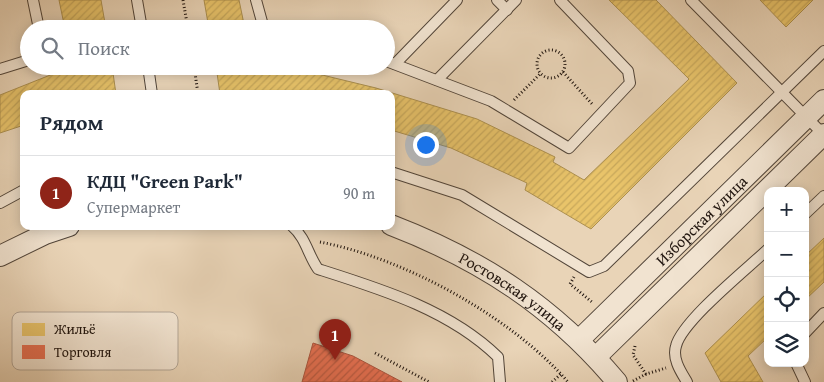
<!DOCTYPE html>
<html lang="ru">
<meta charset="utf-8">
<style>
:root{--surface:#fff;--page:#f6f6f7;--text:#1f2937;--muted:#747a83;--line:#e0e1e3;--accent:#8f2418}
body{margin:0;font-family:"Gentium Book Plus",serif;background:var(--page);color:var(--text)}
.controls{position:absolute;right:15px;bottom:15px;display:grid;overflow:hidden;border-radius:10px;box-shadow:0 2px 12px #0003}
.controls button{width:45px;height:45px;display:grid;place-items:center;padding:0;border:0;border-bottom:1px solid var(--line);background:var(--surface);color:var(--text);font:25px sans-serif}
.you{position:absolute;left:425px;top:144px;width:18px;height:18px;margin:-12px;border:4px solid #fff;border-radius:50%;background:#1a73e8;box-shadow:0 0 0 8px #1a73e833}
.badge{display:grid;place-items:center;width:32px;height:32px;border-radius:50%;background:var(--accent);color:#fff;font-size:16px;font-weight:700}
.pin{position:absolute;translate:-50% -41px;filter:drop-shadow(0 1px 2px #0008)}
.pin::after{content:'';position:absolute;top:26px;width:18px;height:15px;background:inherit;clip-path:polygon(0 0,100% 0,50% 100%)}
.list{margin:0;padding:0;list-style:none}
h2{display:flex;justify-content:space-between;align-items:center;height:65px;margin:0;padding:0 20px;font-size:21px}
h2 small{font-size:16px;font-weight:400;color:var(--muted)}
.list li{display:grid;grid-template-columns:32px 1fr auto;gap:15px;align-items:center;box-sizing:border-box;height:75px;padding:0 20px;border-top:1px solid var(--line)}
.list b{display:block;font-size:19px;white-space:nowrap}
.list p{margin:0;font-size:16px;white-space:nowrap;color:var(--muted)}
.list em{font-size:16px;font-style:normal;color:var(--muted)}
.icon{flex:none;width:28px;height:28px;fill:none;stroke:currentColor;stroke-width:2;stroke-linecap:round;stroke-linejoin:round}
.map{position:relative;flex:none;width:824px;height:382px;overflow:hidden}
.search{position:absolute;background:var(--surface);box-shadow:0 2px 12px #0003;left:20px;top:20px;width:375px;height:55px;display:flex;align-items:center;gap:12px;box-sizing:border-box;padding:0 18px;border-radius:28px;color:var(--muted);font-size:19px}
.panel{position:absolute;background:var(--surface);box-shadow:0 2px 12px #0003;left:20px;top:90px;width:375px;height:140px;border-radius:10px}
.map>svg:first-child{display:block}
.homes{fill:url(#homes-hatch);stroke:#ad904f}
.shops{fill:url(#shops-hatch);stroke:#ab543d}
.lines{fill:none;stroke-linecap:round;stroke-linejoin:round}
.service-casing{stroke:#524539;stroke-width:12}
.minor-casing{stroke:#524539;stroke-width:22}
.path{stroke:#20150f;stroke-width:3;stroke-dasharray:1 2.5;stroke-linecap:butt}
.service{stroke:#f1e3d0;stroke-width:10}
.minor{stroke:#f1e3d0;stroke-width:20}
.labels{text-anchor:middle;stroke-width:5;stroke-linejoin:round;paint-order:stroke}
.street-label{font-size:16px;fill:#20150f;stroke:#f1e3d0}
.key{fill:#f1e3d0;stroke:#b2a596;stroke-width:1}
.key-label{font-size:14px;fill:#20150f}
</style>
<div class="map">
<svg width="824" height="382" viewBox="0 0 824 382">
<defs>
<pattern id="homes-hatch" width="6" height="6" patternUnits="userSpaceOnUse" patternTransform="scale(1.25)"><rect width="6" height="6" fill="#e9c46a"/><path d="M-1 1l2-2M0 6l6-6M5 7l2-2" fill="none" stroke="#c8a85b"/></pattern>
<pattern id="shops-hatch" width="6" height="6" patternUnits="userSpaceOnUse" patternTransform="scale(1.25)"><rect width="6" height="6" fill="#e76f51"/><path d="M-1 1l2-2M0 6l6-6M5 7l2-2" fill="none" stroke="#bb5a42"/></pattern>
</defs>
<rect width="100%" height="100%" fill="#e9d4b7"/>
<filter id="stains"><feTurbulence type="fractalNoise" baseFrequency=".004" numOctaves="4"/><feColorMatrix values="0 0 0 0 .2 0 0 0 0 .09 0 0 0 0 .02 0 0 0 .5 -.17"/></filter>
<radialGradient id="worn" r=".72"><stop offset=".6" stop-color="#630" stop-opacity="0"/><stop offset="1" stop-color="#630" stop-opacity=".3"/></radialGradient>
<g class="homes">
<polygon points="59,0 101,0 106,29 65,29"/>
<polygon points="204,0 239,0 245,29 209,29"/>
<polygon points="609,0 656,0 737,83 591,229 525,190 527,183 451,148 391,130 391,94 220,94 216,66 253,66 254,68 282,71 285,66 376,88 477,119 555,157 553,162 584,180 689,79"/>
<polygon points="760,0 813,0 786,27"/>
<polygon points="73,66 112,66 116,94 24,94 24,125 0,133 0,95"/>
<polygon points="824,238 824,282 805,300 805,256"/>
<polygon points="768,292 768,337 748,356 763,382 721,382 705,353"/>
</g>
<polygon class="shops" points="313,343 353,356 402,382 302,382"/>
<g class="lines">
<g class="service-casing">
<g id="service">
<polyline points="33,0 39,29"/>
<polyline points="137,0 142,29"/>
<polyline points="256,0 264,29"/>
<polyline points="497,0 507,10"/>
<polyline points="691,0 824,135"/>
<polyline points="386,61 491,101 569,148 630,83 628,71 560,0"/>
<polyline points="395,64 457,0"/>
<polyline points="148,66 152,94"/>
<polyline points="0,69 29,60"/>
<polyline points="437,80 516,0"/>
<polyline points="391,172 462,195 589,272 604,266 824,51"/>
<polyline points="0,203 24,190"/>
<polyline points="805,214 824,196"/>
<path d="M292 226C306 238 308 255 318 269 381 289 450 310 498 357L500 382"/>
<polyline points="805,333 824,313"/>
<polyline points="796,363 805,382"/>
<path d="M687 382C681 372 672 359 676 346 682 321 747 269 768 249"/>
</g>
</g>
<g class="minor-casing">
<g id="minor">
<path id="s1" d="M391 225C482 260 554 307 617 382"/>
<polyline points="0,256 45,234 69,226"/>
<path id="s2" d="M579 340 824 100"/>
<polyline points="596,357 824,134"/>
</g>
</g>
<g class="path">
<polyline points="183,0 188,29"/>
<circle cx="551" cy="64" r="14"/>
<polyline points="194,66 198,94"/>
<polyline points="563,72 593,105"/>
<polyline points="514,100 540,74"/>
<path d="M320 242C404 258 512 317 568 382"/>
<polyline points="574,277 570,284 592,302"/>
<polyline points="635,346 633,355 646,374 666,368"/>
<polyline points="375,353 429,382"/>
<polyline points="633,381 646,374"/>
<polyline points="552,382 561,374"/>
</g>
<use href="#service" class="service"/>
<use href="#minor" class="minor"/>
</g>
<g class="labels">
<g class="street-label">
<text dy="6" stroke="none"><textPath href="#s2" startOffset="171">Изборская улица</textPath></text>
<text dy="6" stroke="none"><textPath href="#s1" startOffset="139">Ростовская улица</textPath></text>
</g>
</g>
<rect x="12" y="312" width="166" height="58" rx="8" class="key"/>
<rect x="22" y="323" width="23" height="13" fill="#e9c46a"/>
<rect x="22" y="345" width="23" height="14" fill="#e76f51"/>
<g class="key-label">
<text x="54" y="334">Жильё</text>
<text x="54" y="357">Торговля</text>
</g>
<rect width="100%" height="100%" filter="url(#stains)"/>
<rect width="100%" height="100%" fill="url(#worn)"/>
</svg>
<div class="controls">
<button>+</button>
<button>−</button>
<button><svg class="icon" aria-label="locate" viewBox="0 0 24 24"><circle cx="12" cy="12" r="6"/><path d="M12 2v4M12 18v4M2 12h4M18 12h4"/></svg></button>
<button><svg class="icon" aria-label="layers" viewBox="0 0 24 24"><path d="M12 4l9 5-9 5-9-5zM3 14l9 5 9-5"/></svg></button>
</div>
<div class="you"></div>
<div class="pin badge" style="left:335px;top:360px">1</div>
<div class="search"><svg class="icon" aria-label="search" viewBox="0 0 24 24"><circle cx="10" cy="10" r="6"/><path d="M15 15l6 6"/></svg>Поиск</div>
<section class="panel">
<h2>Рядом<small></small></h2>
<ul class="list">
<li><span class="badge">1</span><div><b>КДЦ &quot;Green Park&quot;</b><p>Супермаркет</p></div><em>90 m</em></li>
</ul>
</section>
</div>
